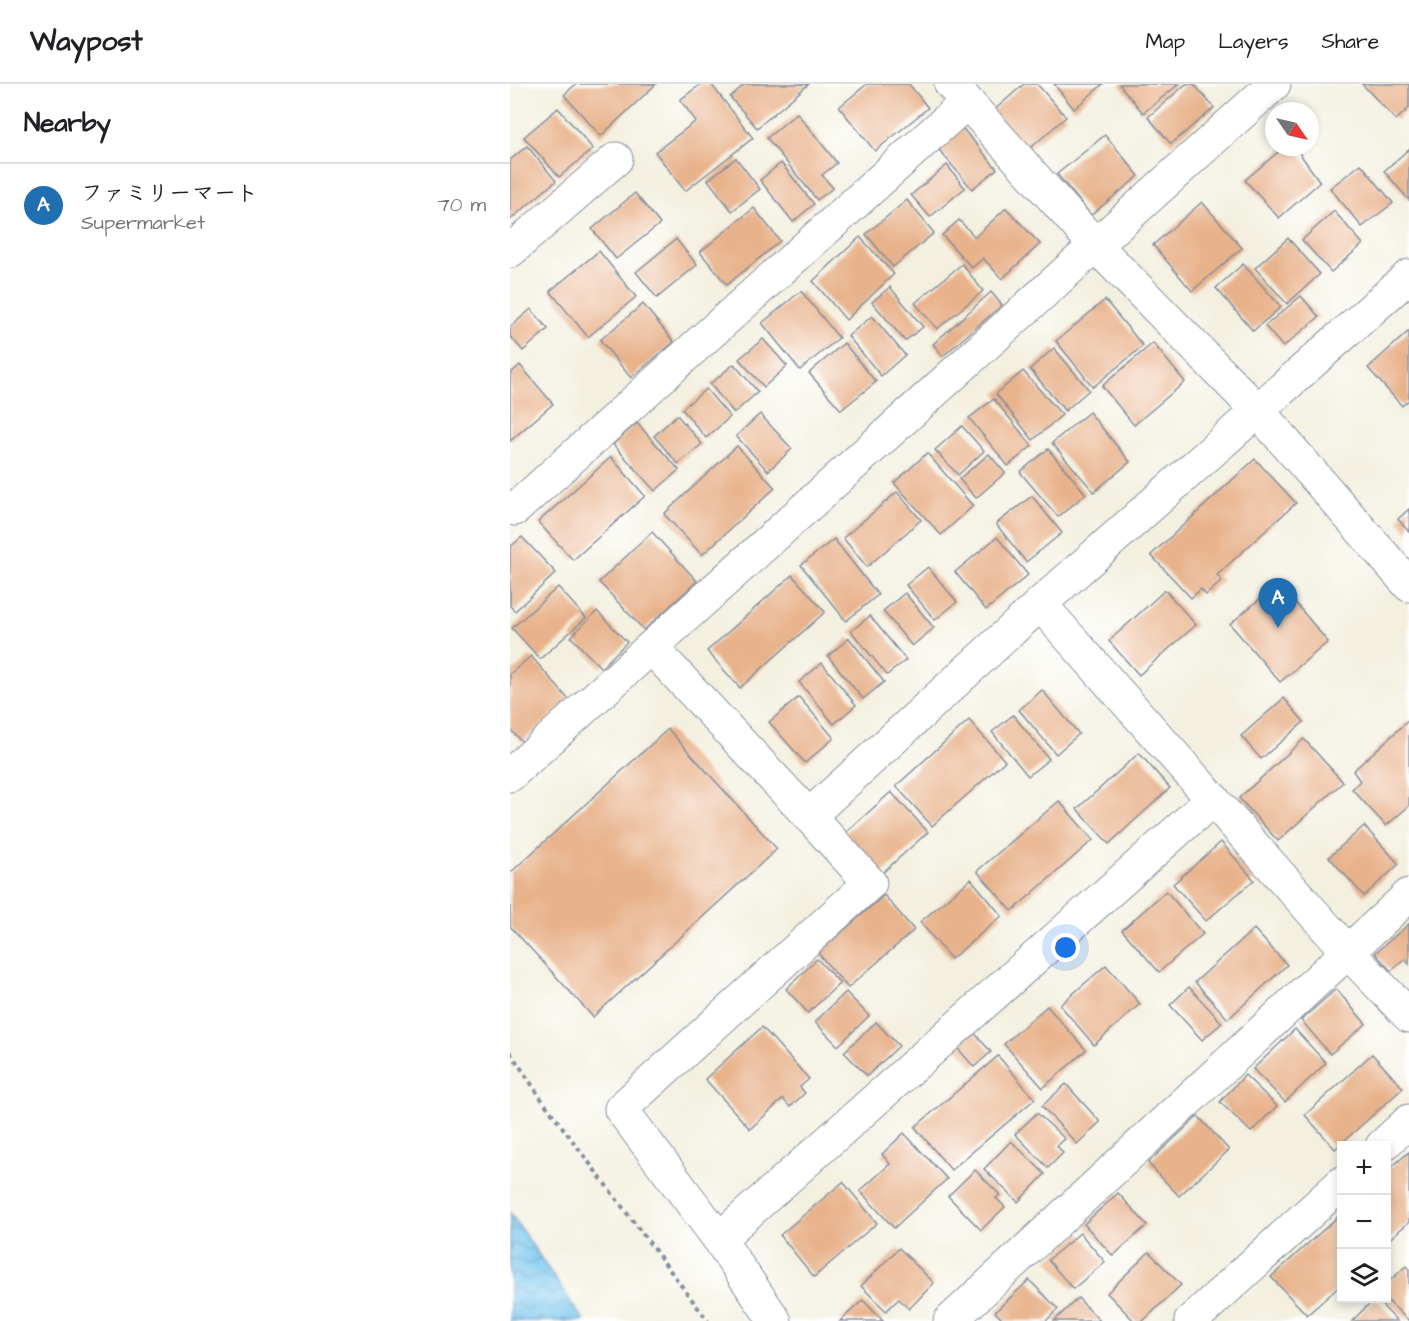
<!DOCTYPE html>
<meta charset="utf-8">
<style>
:root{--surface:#fff;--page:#f2f2f2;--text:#202124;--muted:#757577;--line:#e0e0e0;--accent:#1f6fb2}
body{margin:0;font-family:"Architects Daughter","Klee One",sans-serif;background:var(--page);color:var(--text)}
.controls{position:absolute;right:18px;bottom:18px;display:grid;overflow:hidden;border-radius:0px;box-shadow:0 3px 9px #0003}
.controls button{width:54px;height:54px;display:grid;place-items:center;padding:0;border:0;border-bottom:2px solid var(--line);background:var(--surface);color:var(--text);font:30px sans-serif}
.compass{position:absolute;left:755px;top:18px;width:54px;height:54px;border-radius:50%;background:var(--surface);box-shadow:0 3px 9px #0003;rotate:124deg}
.you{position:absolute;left:556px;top:864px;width:21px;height:21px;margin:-15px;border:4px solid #fff;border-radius:50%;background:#1a73e8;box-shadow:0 0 0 9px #1a73e833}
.badge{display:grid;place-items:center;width:39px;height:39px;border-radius:50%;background:var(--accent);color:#fff;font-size:20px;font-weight:700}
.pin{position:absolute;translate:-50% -50px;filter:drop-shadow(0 2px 3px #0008)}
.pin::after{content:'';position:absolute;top:32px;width:21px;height:18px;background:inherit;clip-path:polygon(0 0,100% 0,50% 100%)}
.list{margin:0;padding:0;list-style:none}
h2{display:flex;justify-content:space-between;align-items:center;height:78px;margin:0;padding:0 24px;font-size:26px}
h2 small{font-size:20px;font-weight:400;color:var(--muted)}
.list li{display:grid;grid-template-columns:39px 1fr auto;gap:18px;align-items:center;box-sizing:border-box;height:84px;padding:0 24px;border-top:2px solid var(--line)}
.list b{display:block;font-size:22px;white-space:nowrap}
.list p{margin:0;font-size:20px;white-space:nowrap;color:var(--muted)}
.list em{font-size:20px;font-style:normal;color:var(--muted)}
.icon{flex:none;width:33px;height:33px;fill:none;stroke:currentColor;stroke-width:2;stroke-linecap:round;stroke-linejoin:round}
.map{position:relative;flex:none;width:899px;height:1237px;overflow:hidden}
header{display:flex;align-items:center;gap:36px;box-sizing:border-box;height:84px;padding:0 30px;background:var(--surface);border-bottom:2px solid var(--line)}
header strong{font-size:28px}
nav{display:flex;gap:33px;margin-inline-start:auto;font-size:21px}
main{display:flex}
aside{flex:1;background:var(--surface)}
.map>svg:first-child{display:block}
.water{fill:url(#water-waves);stroke:#4579a5;stroke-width:1.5}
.building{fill:#e8b28b}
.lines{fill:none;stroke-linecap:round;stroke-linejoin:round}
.minor-casing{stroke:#87909e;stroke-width:35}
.path{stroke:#87909e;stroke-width:4;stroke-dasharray:4.5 4.5;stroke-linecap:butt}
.minor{stroke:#fff;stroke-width:33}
</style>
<header>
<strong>Waypost</strong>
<nav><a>Map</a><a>Layers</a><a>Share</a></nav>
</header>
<main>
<aside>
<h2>Nearby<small></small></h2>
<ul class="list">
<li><span class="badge">A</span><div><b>ファミリーマート</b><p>Supermarket</p></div><em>70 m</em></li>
</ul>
</aside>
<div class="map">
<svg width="899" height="1237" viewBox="0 0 899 1237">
<defs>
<pattern id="water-waves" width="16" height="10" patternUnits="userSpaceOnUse" patternTransform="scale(1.5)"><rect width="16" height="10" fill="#6fc3ec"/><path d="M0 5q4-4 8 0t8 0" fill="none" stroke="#5a9fc2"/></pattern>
</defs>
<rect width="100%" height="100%" fill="#fff"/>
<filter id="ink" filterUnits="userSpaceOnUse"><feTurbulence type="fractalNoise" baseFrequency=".0167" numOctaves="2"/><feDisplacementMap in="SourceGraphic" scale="12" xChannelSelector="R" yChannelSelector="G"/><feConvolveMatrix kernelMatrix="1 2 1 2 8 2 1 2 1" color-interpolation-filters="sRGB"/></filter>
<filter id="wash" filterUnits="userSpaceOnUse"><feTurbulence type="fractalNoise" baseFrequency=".008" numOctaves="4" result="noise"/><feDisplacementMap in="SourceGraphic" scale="24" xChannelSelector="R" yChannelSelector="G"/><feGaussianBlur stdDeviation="1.35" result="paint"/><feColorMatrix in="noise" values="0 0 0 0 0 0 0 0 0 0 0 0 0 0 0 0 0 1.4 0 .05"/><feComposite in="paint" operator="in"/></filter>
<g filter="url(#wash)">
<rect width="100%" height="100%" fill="#f3f0df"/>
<polygon class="water" points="0,1129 74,1237 0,1237"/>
<g id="blocks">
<g class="building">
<polygon points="66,0 146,0 91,52 54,11"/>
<polygon points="191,0 201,0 243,54 175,107 145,68 186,37 170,16"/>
<polygon points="235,0 299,0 247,44 220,13"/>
<polygon points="357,0 399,0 418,24 365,67 329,23"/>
<polygon points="514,0 527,0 556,33 517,67 482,28"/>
<polygon points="544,0 593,0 564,25"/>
<polygon points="609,0 669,0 633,29"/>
<polygon points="676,0 684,0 704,24 661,60 638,33"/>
<polygon points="852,0 899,0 899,24 886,36"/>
<polygon points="48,24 83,65 49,93 14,53"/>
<polygon points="287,29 327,79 312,91 323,104 307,116 257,54"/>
<polygon points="449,40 487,85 462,105 425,61"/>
<polygon points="595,51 629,92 581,131 547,90"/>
<polygon points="17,62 46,97 0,136 0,76"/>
<polygon points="774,63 785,63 810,98 769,134 735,96"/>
<polygon points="899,65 899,116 874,87"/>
<polygon points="226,74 250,105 222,127 198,96"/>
<polygon points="271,79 304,120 283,138 250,96"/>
<polygon points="851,80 883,119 852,143 820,104"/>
<polygon points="437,81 455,104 420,133 401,111"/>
<polygon points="125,109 150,140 106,175 82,145"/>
<polygon points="397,116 424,149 383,183 356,150"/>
<polygon points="692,118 732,164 682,207 643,161"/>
<polygon points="244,124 270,157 217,201 190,168"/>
<polygon points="496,124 530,160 492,195 473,174 462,184 432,151 449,136 465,153"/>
<polygon points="824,127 853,160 821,188 792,156"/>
<polygon points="350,153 384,190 336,236 303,197"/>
<polygon points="778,154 810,190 777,220 745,184"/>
<polygon points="166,155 187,181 147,214 126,188"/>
<polygon points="89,167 126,213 78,253 40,207"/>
<polygon points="452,180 473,207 427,245 405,219"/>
<polygon points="733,180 771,223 743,247 706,204"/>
<polygon points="380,203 413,243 395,257 362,218"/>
<polygon points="291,207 329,254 290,286 252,239"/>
<polygon points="481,208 492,221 433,272 423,260"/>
<polygon points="791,212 809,233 773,263 755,242"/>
<polygon points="595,216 633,262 583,303 546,257"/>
<polygon points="133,220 164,258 121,294 90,256"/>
<polygon points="21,225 38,245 13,267 0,252 0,243"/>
<polygon points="362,232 395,271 371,292 338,252"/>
<polygon points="899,247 899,316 892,322 858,284"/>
<polygon points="253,255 277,282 254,303 229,275"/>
<polygon points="334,259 366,298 331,326 299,289"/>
<polygon points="643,259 675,298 624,341 592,302"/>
<polygon points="544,264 579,306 555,327 520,285"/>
<polygon points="224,280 248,308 224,329 200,300"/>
<polygon points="10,281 43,320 0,357 0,290"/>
<polygon points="513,287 552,331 523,356 486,310"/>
<polygon points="196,305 220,333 196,354 172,325"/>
<polygon points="484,315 522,362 498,382 459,334"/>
<polygon points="579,328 620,378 584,408 542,359"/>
<polygon points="250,330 282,365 258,387 226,352"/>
<polygon points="167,331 192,360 168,380 144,352"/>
<polygon points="127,339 169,386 145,407 103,360"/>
<polygon points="452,342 474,367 448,391 425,366"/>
<polygon points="227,362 265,404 192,471 154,430"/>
<polygon points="538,365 576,410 548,433 510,388"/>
<polygon points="417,369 463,422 431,451 384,399"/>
<polygon points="479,370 495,389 466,414 449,395"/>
<polygon points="101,373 135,412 63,476 28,438"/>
<polygon points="745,375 786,419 707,491 712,497 696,511 691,505 681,514 641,471"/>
<polygon points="387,408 411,436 357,483 333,454"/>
<polygon points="522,412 552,449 516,478 486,440"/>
<polygon points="899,425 899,448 888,435"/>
<polygon points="142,448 187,497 134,546 89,498"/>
<polygon points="12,453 46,489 5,527 0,522 0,463"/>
<polygon points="487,453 518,491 476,526 445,488"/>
<polygon points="324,455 368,511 336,537 291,481"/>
<polygon points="418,483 447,518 425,536 396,501"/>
<polygon points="282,491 315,528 230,604 197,567"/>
<polygon points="769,499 818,558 770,598 720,540"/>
<polygon points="48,503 76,534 30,575 2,544"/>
<polygon points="655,506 686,541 629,591 599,557"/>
<polygon points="395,509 424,544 402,562 373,527"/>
<polygon points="87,527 117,558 91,584 61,553"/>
<polygon points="360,532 396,576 377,591 341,547"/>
<polygon points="339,554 374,598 353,615 318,572"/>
<polygon points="21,572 59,616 12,658 0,645 0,590"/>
<polygon points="312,579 346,621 324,640 289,598"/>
<polygon points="532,606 569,650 546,670 509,626"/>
<polygon points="289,613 324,654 295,679 259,638"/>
<polygon points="774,614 794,638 751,675 731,652"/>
<polygon points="503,631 539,675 518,692 482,648"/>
<polygon points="459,636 495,677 422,742 386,702"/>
<polygon points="899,636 899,722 876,742 842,705 850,697 843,687"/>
<polygon points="158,645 267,765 83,933 0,842 0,789"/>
<polygon points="794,655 833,698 768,757 729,714"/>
<polygon points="629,669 660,704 599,760 567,725"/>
<polygon points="381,708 418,748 369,792 332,752"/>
<polygon points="549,717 583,756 502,827 467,787"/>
<polygon points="854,742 889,780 854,812 819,773"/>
<polygon points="711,758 744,796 696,837 663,800"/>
<polygon points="461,795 492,832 441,875 410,838"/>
<polygon points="656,807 693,850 649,888 612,846"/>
<polygon points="374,811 404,846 338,904 308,869"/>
<polygon points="899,840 899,880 895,875 881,887 865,869"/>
<polygon points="744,845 777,881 718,935 685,898"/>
<polygon points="307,875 330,899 298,929 276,905"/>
<polygon points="596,881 630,920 584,961 550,921"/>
<polygon points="679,903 712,939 692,956 660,921"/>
<polygon points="826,905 856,940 820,970 791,936"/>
<polygon points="336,908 359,932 328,962 305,938"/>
<polygon points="537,922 576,966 533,1004 494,960"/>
<polygon points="366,938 389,962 357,992 334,968"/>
<polygon points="252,943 299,995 290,1003 295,1009 280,1023 273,1015 240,1045 195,995"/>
<polygon points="461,945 481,968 464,983 444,960"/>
<polygon points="785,945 816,979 775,1018 743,985"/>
<polygon points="862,970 893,1004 825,1065 795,1031"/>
<polygon points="488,972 525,1015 441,1086 405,1043"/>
<polygon points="735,991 767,1022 741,1048 710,1018"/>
<polygon points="556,1000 590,1038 567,1060 532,1022"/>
<polygon points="527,1029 555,1055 547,1062 553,1069 538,1084 505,1050"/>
<polygon points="688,1032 719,1066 669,1112 638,1079"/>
<polygon points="394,1049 437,1095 384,1144 350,1107 380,1080 372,1070"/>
<polygon points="501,1057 535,1090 508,1118 474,1085"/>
<polygon points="899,1068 899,1138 876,1158 876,1088"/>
<polygon points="465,1086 490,1111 486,1114 495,1123 471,1146 438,1112"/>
<polygon points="333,1098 367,1139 304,1193 270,1151"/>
<polygon points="608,1109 637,1141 603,1172 574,1140"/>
<polygon points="832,1129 832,1200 797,1231 761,1193"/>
<polygon points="570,1149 595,1178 563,1205 538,1176"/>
<polygon points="389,1164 424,1199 399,1225 389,1215 376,1227 351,1202"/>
<polygon points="639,1168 671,1201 633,1237 624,1237 597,1209"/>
<polygon points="896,1182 899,1185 899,1237 876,1215 876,1200"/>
<polygon points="519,1196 548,1225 536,1237 494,1237 485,1228"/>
<polygon points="568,1214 590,1237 544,1237"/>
<polygon points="865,1214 887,1237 842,1237"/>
<polygon points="353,1216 373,1237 330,1237"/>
</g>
</g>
</g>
<g filter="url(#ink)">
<use href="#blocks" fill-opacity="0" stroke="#87909e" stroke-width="1.5"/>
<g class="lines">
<g class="minor-casing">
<g id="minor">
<polyline points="441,0 586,162 748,327 899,501"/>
<polyline points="0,167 106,75"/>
<polyline points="5,425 457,18"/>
<polyline points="530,520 836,866 899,932"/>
<polyline points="142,564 299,732 530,520 899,192"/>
<polyline points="0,691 764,0"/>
<polyline points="872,1062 899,1037"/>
<polyline points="209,1155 703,715"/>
<polyline points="265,1237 209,1155 111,1025 360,799 299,732"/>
<polyline points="440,1237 899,811"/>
<polyline points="681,1237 832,1099"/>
</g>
</g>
<polyline class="path" points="0,968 32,1016 198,1237"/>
<use href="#minor" class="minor"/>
</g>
</g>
</svg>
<div class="controls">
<button>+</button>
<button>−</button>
<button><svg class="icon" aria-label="layers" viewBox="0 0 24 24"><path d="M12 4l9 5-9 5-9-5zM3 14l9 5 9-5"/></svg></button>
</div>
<svg class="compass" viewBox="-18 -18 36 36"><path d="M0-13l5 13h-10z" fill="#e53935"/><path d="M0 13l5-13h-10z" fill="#757577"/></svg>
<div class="you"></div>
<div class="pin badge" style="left:768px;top:544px">A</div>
</div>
</main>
